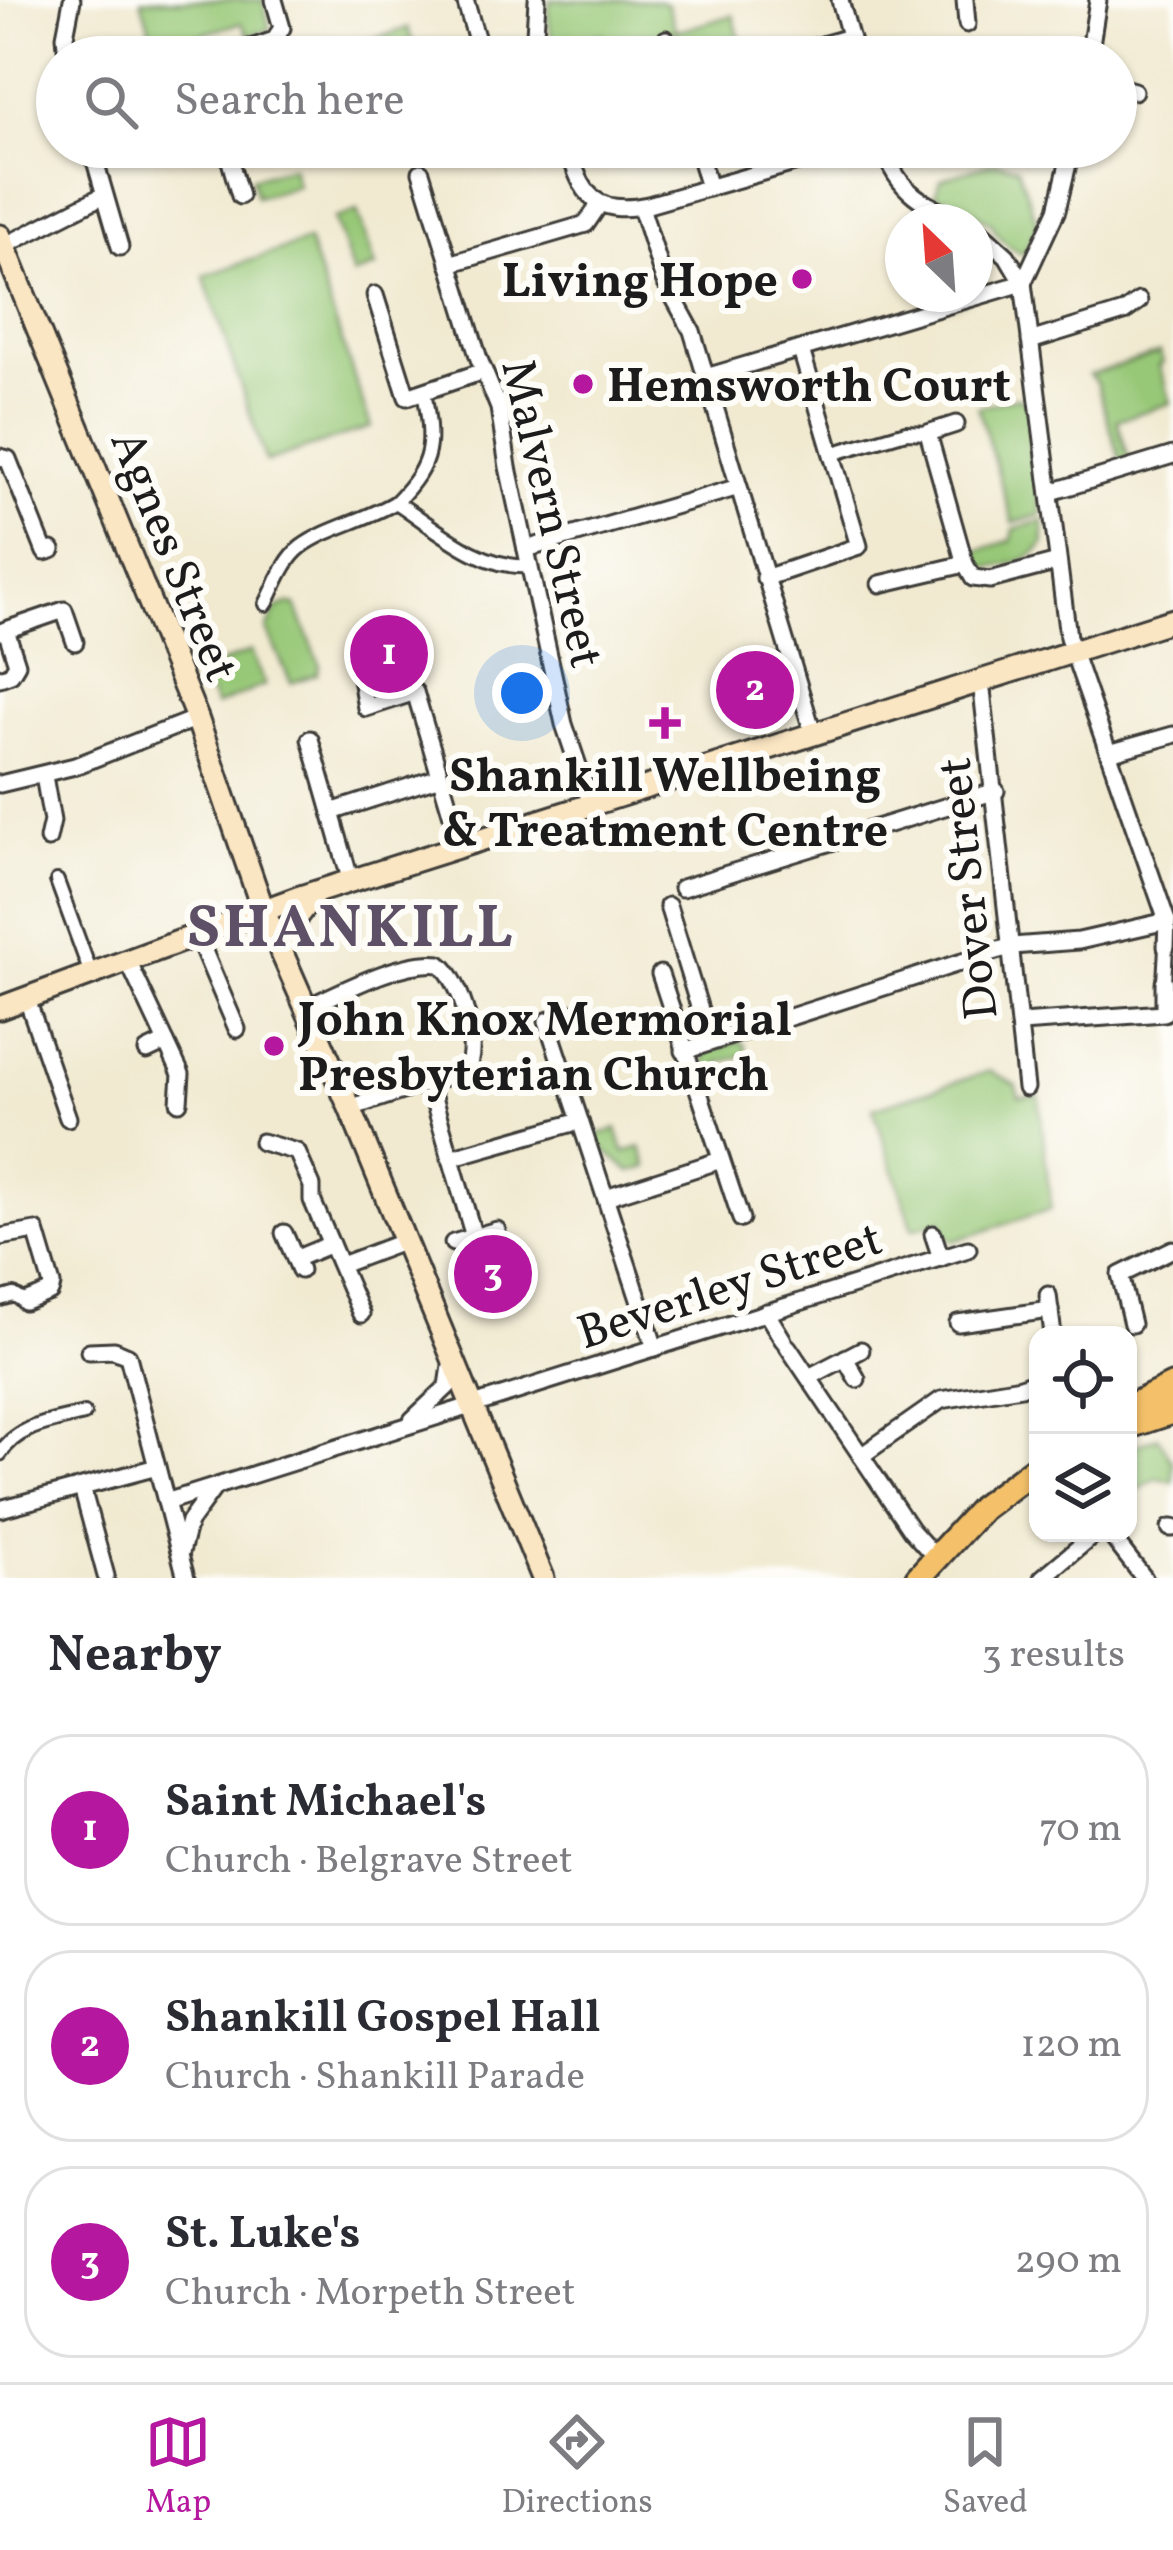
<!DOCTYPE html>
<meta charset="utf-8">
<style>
:root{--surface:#fff;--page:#f2f2f3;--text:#2b2b33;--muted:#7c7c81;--line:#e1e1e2;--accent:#b5179e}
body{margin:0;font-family:Vollkorn,serif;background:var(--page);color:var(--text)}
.controls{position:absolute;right:36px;bottom:36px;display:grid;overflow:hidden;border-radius:24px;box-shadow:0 3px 9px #0004}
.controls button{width:108px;height:108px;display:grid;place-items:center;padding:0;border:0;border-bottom:3px solid var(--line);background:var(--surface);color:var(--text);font:60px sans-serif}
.compass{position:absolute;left:885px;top:204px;width:108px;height:108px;border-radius:50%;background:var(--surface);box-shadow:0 3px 9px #0004;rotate:335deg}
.you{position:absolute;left:522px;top:693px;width:42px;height:42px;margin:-30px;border:9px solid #fff;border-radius:50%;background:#1a73e8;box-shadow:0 0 0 18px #1a73e833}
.badge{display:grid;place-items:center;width:78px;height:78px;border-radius:50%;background:var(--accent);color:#fff;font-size:39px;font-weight:700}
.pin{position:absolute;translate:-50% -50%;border:6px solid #fff;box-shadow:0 3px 12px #0006}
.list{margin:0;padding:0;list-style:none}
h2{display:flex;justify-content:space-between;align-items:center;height:156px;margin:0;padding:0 48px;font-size:51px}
h2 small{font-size:39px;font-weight:400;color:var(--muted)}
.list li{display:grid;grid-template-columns:78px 1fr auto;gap:36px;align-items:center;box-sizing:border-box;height:192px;margin:0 24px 24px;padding:0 24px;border:3px solid var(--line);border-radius:48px}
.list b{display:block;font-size:45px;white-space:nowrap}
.list p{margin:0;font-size:39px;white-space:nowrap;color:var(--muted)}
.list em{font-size:39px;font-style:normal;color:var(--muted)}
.icon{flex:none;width:66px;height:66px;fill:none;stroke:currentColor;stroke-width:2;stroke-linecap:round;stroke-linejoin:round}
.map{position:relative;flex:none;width:1173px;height:1578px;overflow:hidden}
.search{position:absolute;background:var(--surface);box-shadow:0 3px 9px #0004;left:36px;right:36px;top:36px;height:132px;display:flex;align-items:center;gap:30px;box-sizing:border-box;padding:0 42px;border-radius:66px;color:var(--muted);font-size:45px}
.sheet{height:804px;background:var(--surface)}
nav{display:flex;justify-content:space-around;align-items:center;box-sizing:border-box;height:168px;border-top:3px solid var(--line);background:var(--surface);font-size:33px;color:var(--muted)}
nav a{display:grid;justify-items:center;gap:6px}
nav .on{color:var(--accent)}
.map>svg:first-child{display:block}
.green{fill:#97c877;stroke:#5a724a;stroke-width:3}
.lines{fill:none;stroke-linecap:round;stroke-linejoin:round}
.pedestrian-casing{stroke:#3c3b37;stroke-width:18}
.minor-casing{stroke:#3c3b37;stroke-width:21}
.secondary-casing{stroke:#3c3b37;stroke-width:27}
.primary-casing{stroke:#3c3b37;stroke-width:30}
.pedestrian{stroke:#fff;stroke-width:12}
.minor{stroke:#fff;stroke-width:15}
.secondary{stroke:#fbe6c3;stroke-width:21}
.primary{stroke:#f4c16a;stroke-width:24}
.poi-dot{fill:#b5179e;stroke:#fdfcf7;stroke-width:4.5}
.labels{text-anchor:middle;stroke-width:12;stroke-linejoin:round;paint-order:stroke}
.poi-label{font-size:48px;font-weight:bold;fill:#1c1c1c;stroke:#fdfcf7;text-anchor:start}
.street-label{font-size:48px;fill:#1c1c1c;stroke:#fdfcf7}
.district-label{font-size:60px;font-weight:bold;letter-spacing:3px;fill:#5e5066;stroke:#fdfcf7}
</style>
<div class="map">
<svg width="1173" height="1578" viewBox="0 0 1173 1578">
<rect width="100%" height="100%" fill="#fdfcf7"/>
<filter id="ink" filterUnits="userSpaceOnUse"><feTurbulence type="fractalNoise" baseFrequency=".00833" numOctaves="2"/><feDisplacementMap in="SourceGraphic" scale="24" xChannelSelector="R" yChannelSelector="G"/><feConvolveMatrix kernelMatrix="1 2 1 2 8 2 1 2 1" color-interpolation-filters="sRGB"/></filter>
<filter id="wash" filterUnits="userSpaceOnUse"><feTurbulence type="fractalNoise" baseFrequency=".004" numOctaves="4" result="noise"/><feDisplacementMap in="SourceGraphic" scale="48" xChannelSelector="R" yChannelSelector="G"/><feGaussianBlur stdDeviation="2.7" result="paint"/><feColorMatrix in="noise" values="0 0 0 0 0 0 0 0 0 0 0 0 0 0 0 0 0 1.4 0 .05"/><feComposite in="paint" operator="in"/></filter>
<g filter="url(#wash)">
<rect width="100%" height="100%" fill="#f1ead1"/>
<g class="green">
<polygon points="141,0 263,0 270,29 249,36 241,23 182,40 182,56 158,57"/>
<polygon points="550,0 661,1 668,6 675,28 682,30 733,15 745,56 683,57 675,31 656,37 660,53 609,57 602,34 553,47 548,16"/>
<polygon points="408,28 417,57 369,57 364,42"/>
<path d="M995 162 1017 167 1038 224 1024 254C1013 253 994 234 992 223L935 194 941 179Z"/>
<polygon points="292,167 297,186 256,197 251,178"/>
<polygon points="357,211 376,267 353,275 334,219"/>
<polygon points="308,241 371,427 266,462 204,276"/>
<polygon points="1160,353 1163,363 1159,365 1171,403 1117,420 1129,459 1121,462 1096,382 1089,375"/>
<polygon points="1017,397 1027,402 1041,515 1013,523 978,407"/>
<path d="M1043 521 1044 543C1034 561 1002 568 982 567L971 553 1012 540 1014 529Z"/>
<polygon points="288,604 296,606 320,665 317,674 291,683 267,630 277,608"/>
<polygon points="251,651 265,685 215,706 201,672"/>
<polygon points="738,1041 744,1044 748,1054 718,1063 721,1076 710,1080 704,1053"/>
<polygon points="990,1071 1016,1085 1019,1097 1039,1096 1051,1209 954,1241 947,1237 941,1221 913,1229 873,1108"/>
<polygon points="617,1129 624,1152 641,1147 648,1167 631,1172 597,1144 595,1135"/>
<polygon points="1158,1437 1173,1462 1173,1482 1157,1478 1128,1496 1128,1448"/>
</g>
</g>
<g filter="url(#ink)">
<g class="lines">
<g class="pedestrian-casing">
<g id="pedestrian">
<polyline points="831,454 906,432 928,433"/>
<path d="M396 502C435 462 433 444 424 391"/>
<path d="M266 604C276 585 284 560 301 547 326 528 367 520 396 502 436 528 480 570 530 566"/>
<polyline points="57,881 91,974"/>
<polyline points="1164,982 1166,947"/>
<polyline points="0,1299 14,1295 25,1302"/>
<path d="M0 1454C17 1425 52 1422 84 1414"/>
</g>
</g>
<g class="minor-casing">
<g id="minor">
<polyline points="465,0 482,57"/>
<polyline points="537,0 535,34 542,57"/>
<polyline points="840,0 856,57"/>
<polyline points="965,0 967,24"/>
<polyline points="666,39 671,57"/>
<polyline points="260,45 274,40 282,28 274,0"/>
<polyline points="67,57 65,36 72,0"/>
<polyline points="217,57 260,45 269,57"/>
<polyline points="310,57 339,48"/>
<polyline points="779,57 850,37"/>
<polyline points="1089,57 1098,0"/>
<polyline points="1116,86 1134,91"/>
<polyline points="91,147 120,247"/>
<polyline points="226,147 240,196"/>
<path d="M568 147C582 195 594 216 648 205L850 147"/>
<polyline points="697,147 709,188"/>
<path d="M883 147C897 192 924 205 966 222"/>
<polyline points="421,172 479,359 499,408 508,467 564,724 591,804"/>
<polyline points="641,207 664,280 692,331 813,733"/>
<polyline points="975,227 1007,256 1023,283 1068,637 1167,921 1166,947"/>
<polyline points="4,246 104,195"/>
<polyline points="449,264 586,224 599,205"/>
<polyline points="1023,283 1057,210 1072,147"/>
<polyline points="375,295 407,397 484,371"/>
<polyline points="1030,341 1124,312 1139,301"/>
<polyline points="706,377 1023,283"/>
<polyline points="956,424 928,433 965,564 973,578 990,580 1058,562"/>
<polyline points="0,457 8,459 45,552 52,550"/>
<polyline points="1051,492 1173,455"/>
<polyline points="526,549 739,487"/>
<polyline points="765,578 859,546 801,350"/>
<polyline points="880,584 965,564"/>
<polyline points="0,632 64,610 75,642"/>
<polyline points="0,678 11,674 17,664 6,630"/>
<polyline points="361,678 366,708 415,692 461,846"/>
<polyline points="981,681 1026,1088"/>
<polyline points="310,739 351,882"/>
<polyline points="1109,753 1173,735"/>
<polyline points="44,776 52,821 48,839"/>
<polyline points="0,784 75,766 197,718"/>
<polyline points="331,812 440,777"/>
<polyline points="682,888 996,791"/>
<polyline points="668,906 710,1042"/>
<polyline points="197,935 237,1029"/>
<polyline points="128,961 181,1074 179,1102"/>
<polyline points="660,974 741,1219"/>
<polyline points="27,999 68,1118"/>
<path d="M306 1008C341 992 402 959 440 964 461 979 481 1049 466 1070L350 1108"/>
<polyline points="570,1013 547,1021 655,1348"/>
<polyline points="1021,1023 1164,1013 1164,982"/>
<polyline points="147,1051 166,1042"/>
<polyline points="684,1051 1012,946 1079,941 1167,921"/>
<polyline points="429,1084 474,1237"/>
<polyline points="262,1142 297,1152 312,1186 312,1200 361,1314"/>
<polyline points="450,1158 580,1121"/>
<polyline points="606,1197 721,1160"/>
<polyline points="284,1233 300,1270"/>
<polyline points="933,1234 941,1258"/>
<polyline points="0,1237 36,1231 52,1285 50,1292 25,1302"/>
<polyline points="453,1243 497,1230"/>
<polyline points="295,1259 331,1244"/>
<polyline points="341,1265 405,1241"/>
<polyline points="1048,1295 1053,1335"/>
<polyline points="766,1312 783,1340"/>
<polyline points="958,1323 1050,1310"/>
<polyline points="1132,1324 1120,1275 1173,1249"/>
<polyline points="788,1347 911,1530 936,1558"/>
<polyline points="89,1351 114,1350 128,1356 186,1578"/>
<polyline points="845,1358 857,1379"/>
<polyline points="809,1377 861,1350"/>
<polyline points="412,1420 448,1386 452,1359"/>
<polyline points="861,1456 941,1400 1021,1387 1038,1380"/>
<polyline points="82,1488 106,1576"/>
<polyline points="166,1502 968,1249"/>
<polyline points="0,1509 157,1467"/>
<polyline points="1170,1528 1173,1528"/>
<polyline points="1109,1533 1144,1578"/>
<polyline points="181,1552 189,1522 213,1489"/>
<polyline points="1042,1578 1096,1533"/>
</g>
</g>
<g class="secondary-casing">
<g id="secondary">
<polyline points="0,236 197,718 263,910 350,1108 543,1578"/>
<polyline points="281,952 297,916 315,893"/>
<polyline points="0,1008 297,898 1173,620"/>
</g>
</g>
<g class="primary-casing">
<g id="primary">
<polyline points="1128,1408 1173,1386"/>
<polyline points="1128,1426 1173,1411"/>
<polyline points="918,1578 982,1508 1038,1466"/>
</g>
</g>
<use href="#pedestrian" class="pedestrian"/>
<use href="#minor" class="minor"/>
<use href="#secondary" class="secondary"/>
<use href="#primary" class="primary"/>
</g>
</g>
<g class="poi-dot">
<circle cx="802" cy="279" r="12"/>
<circle cx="583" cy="384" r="12"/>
<path d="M659 705h12v12h12v12h-12v12h-12v-12h-12v-12h12z"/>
<circle cx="274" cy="1046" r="12"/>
</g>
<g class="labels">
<g class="poi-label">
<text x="778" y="296" text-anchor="end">Living Hope</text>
<text x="607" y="401">Hemsworth Court</text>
<text x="665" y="791" text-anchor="middle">Shankill Wellbeing<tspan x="665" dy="55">&amp; Treatment Centre</tspan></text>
<text x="298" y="1035">John Knox Mermorial<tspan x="298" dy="55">Presbyterian Church</tspan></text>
</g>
<g class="street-label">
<text transform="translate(554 513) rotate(77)" y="17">Malvern Street</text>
<text transform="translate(176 555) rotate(68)" y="17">Agnes Street</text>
<text transform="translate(966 889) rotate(-96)" y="17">Dover Street</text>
<text transform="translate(729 1284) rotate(-18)" y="17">Beverley Street</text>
</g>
<g class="district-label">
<text x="351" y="946">SHANKILL</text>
</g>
</g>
</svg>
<div class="controls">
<button><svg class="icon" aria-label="locate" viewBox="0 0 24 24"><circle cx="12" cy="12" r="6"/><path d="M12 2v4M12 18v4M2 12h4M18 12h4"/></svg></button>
<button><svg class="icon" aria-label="layers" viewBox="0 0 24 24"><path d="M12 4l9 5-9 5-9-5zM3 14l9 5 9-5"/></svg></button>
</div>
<svg class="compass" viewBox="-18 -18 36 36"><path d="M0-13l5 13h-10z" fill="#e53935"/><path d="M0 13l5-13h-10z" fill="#7c7c81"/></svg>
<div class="you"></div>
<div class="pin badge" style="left:389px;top:654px">1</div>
<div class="pin badge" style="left:755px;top:690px">2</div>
<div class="pin badge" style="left:493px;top:1274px">3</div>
<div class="search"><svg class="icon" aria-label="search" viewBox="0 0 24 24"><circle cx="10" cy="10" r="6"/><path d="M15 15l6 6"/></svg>Search here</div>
</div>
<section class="sheet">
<h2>Nearby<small>3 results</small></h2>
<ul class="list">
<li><span class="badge">1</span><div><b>Saint Michael's</b><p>Church · Belgrave Street</p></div><em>70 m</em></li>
<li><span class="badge">2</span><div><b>Shankill Gospel Hall</b><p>Church · Shankill Parade</p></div><em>120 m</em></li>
<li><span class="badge">3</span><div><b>St. Luke's</b><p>Church · Morpeth Street</p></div><em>290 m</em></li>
</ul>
</section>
<nav>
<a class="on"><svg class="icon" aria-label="map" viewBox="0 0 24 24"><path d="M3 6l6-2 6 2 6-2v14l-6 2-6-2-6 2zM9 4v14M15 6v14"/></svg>Map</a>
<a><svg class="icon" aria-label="directions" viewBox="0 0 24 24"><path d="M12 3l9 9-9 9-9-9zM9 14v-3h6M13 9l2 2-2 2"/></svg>Directions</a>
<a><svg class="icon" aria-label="saved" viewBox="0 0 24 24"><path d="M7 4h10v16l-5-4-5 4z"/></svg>Saved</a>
</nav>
